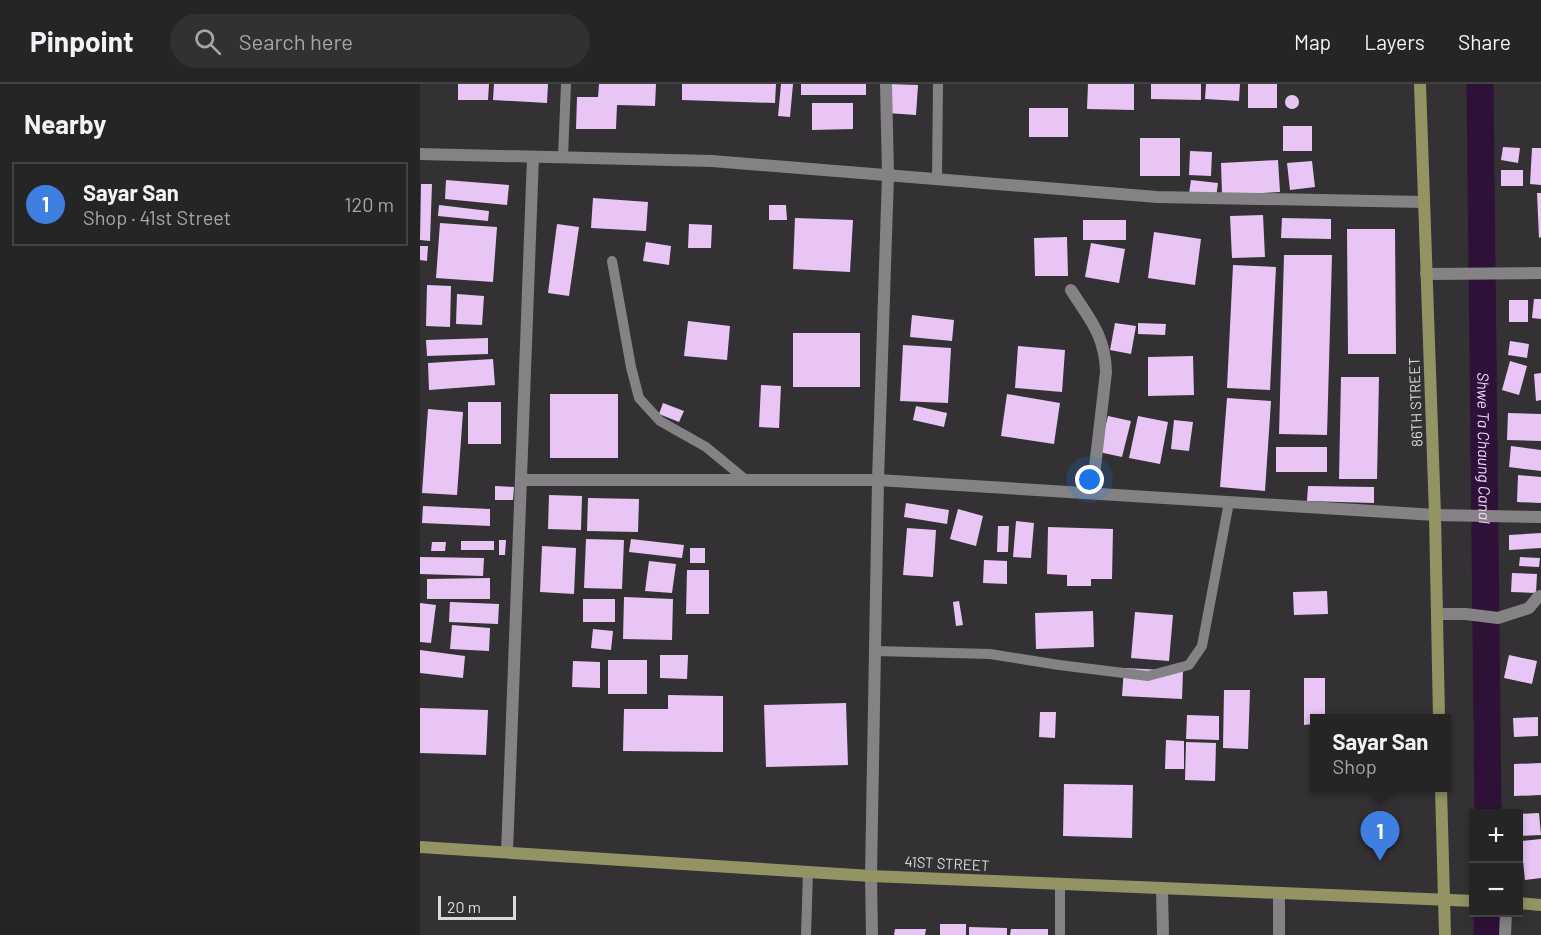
<!DOCTYPE html>
<meta charset="utf-8">
<style>
:root{--surface:#262526;--page:#323132;--text:#f1f3f6;--muted:#a4a5a7;--line:#424243;--accent:#bca0f2}
body{margin:0;font-family:Barlow,sans-serif;background:var(--page);color:var(--text)}
.controls{position:absolute;right:18px;bottom:18px;display:grid;overflow:hidden;border-radius:0px;box-shadow:0 3px 9px #0003}
.controls button{width:54px;height:54px;display:grid;place-items:center;padding:0;border:0;border-bottom:2px solid var(--line);background:var(--surface);color:var(--text);font:30px sans-serif}
.scale{position:absolute;left:18px;bottom:15px;width:78px;box-sizing:border-box;padding-left:6px;border:3px solid #dbdadc;border-top:0;font-size:16px;line-height:21px;white-space:nowrap;color:#dbdadc;-webkit-text-stroke:4px #333133;paint-order:stroke}
.you{position:absolute;left:670px;top:396px;width:21px;height:21px;margin:-15px;border:4px solid #fff;border-radius:50%;background:#1a73e8;box-shadow:0 0 0 9px #1a73e833}
.badge{display:grid;place-items:center;width:39px;height:39px;border-radius:50%;background:var(--accent);color:#fff;font-size:20px;font-weight:700}
.pin{position:absolute;translate:-50% -50px;filter:drop-shadow(0 2px 3px #0008)}
.pin::after{content:'';position:absolute;top:32px;width:21px;height:18px;background:inherit;clip-path:polygon(0 0,100% 0,50% 100%)}
.popup{position:absolute;left:890px;top:630px;width:141px;height:78px;box-sizing:border-box;display:grid;place-content:center;border-radius:0px;background:var(--surface);filter:drop-shadow(0 2px 4px #0005);font-size:20px;white-space:nowrap;color:var(--muted)}
.popup b{font-size:22px;color:var(--text)}
.popup::after{content:'';position:absolute;left:50%;top:100%;margin-left:-12px;border:12px solid transparent;border-top-color:var(--surface)}
.list{margin:0;padding:0;list-style:none}
h2{display:flex;justify-content:space-between;align-items:center;height:78px;margin:0;padding:0 24px;font-size:26px}
h2 small{font-size:20px;font-weight:400;color:var(--muted)}
.list li{display:grid;grid-template-columns:39px 1fr auto;gap:18px;align-items:center;box-sizing:border-box;height:84px;margin:0 12px 12px;padding:0 12px;border:2px solid var(--line);border-radius:0px}
.list b{display:block;font-size:22px;white-space:nowrap}
.list p{margin:0;font-size:20px;white-space:nowrap;color:var(--muted)}
.list em{font-size:20px;font-style:normal;color:var(--muted)}
.icon{flex:none;width:33px;height:33px;fill:none;stroke:currentColor;stroke-width:2;stroke-linecap:round;stroke-linejoin:round}
.map{position:relative;flex:none;width:1121px;height:851px;overflow:hidden}
header{display:flex;align-items:center;gap:36px;box-sizing:border-box;height:84px;padding:0 30px;background:var(--surface);border-bottom:2px solid var(--line)}
header strong{font-size:28px}
nav{display:flex;gap:33px;margin-inline-start:auto;font-size:21px}
.search{width:420px;height:54px;background:var(--page);display:flex;align-items:center;gap:15px;box-sizing:border-box;padding:0 21px;border-radius:33px;color:var(--muted);font-size:22px}
main{display:flex}
aside{flex:1;background:var(--surface)}
.map>svg:first-child{display:block}
.lines{fill:none;stroke-linecap:round;stroke-linejoin:round}
.canal{stroke:#2e1136;stroke-width:27}
.building{fill:#e9c5f5}
.lane{stroke:#848285;stroke-width:10}
.street{stroke:#848285;stroke-width:12}
.secondary{stroke:#939363;stroke-width:12}
.labels{text-anchor:middle;stroke-width:6;stroke-linejoin:round;paint-order:stroke}
.street-label{font-size:15px;fill:#dbdadc;stroke:#333133}
.water-label{font-size:16px;font-style:italic;fill:#f3d5fe;stroke:#333133}
</style>
<header>
<strong>Pinpoint</strong>
<div class="search"><svg class="icon" aria-label="search" viewBox="0 0 24 24"><circle cx="10" cy="10" r="6"/><path d="M15 15l6 6"/></svg>Search here</div>
<nav><a>Map</a><a>Layers</a><a>Share</a></nav>
</header>
<main>
<aside>
<h2>Nearby<small></small></h2>
<ul class="list">
<li><span class="badge" style="background:#3f7fe0">1</span><div><b>Sayar San</b><p>Shop · 41st Street</p></div><em>120 m</em></li>
</ul>
</aside>
<div class="map">
<svg width="1121" height="851" viewBox="0 0 1121 851">
<rect width="100%" height="100%" fill="#333133"/>
<g class="lines">
<g class="canal">
<path id="s1" d="M1060 0 1068 730"/>
<polyline points="1067,851 1067,828"/>
</g>
</g>
<g class="building">
<polygon points="38,0 69,0 68,16 38,16"/>
<polygon points="74,0 128,0 127,19 73,16"/>
<polygon points="179,0 236,0 235,22 197,21 196,45 156,45 157,13 178,13"/>
<polygon points="262,0 356,0 355,19 262,16"/>
<polygon points="361,0 373,0 370,33 358,32"/>
<rect x="381" y="0" width="65" height="11"/>
<polygon points="469,0 498,1 496,31 467,29"/>
<polygon points="668,0 714,0 714,26 667,25"/>
<polygon points="731,0 781,0 781,16 731,15"/>
<polygon points="786,0 820,0 819,17 785,15"/>
<rect x="828" y="0" width="29" height="24"/>
<circle cx="872" cy="18" r="7"/>
<polygon points="392,19 433,19 433,45 392,46"/>
<rect x="609" y="24" width="39" height="29"/>
<rect x="863" y="42" width="29" height="25"/>
<rect x="720" y="54" width="40" height="38"/>
<polygon points="1083,63 1100,64 1098,79 1081,76"/>
<polygon points="1112,64 1121,64 1121,101 1110,100"/>
<polygon points="770,67 792,68 791,92 769,91"/>
<polygon points="858,76 860,108 802,111 801,79"/>
<polygon points="892,77 895,103 870,106 867,79"/>
<rect x="1081" y="86" width="22" height="16"/>
<polygon points="26,96 89,101 87,121 25,115"/>
<polygon points="771,96 798,99 796,114 769,110"/>
<polygon points="1,100 12,100 10,157 0,156"/>
<polygon points="1117,109 1121,109 1121,153 1119,154"/>
<polygon points="173,114 228,118 226,147 171,144"/>
<polygon points="19,121 69,127 68,137 18,132"/>
<polygon points="349,121 366,121 367,136 349,136"/>
<polygon points="843,131 845,173 812,174 810,132"/>
<polygon points="375,134 433,136 430,188 373,185"/>
<polygon points="862,134 911,135 911,155 861,154"/>
<rect x="663" y="136" width="43" height="20"/>
<polygon points="20,139 77,143 73,198 16,194"/>
<polygon points="137,140 159,143 149,212 128,209"/>
<polygon points="269,140 292,141 291,164 268,164"/>
<polygon points="927,145 975,145 976,270 928,270"/>
<polygon points="734,148 781,155 775,201 728,194"/>
<polygon points="647,153 648,192 615,192 614,154"/>
<polygon points="226,158 251,162 249,181 223,177"/>
<polygon points="671,159 705,165 699,199 665,193"/>
<polygon points="0,162 8,162 7,177 0,176"/>
<polygon points="864,171 912,171 907,351 859,350"/>
<polygon points="813,181 856,183 850,306 807,304"/>
<polygon points="7,201 31,202 30,243 6,242"/>
<polygon points="37,210 64,212 62,241 36,240"/>
<polygon points="1114,215 1121,215 1121,235 1112,234"/>
<rect x="1089" y="216" width="19" height="22"/>
<polygon points="492,231 534,236 532,257 490,253"/>
<polygon points="268,237 310,242 307,276 264,272"/>
<polygon points="695,239 716,242 711,270 690,266"/>
<polygon points="718,239 746,240 745,251 718,250"/>
<rect x="373" y="249" width="67" height="54"/>
<polygon points="68,254 68,270 7,272 6,256"/>
<polygon points="1090,257 1109,260 1107,274 1088,271"/>
<polygon points="483,261 531,264 528,319 480,317"/>
<polygon points="598,262 645,266 642,308 595,304"/>
<polygon points="773,272 774,311 728,312 728,273"/>
<polygon points="73,275 75,301 9,306 8,279"/>
<polygon points="1090,277 1107,282 1099,311 1082,306"/>
<polygon points="1121,289 1121,316 1116,317 1114,290"/>
<polygon points="921,293 959,293 957,395 919,395"/>
<polygon points="341,301 361,302 359,344 339,343"/>
<rect x="130" y="310" width="68" height="64"/>
<polygon points="587,310 640,319 634,360 581,352"/>
<polygon points="807,314 851,317 845,407 800,403"/>
<rect x="48" y="318" width="33" height="42"/>
<polygon points="243,319 264,327 259,338 239,330"/>
<polygon points="496,322 527,329 524,343 493,336"/>
<polygon points="8,325 43,328 37,411 2,409"/>
<polygon points="1088,329 1121,330 1121,357 1087,356"/>
<polygon points="688,332 711,337 702,373 679,368"/>
<polygon points="718,332 748,338 740,380 709,374"/>
<polygon points="754,336 773,338 769,367 751,365"/>
<polygon points="1091,362 1121,366 1121,387 1089,383"/>
<rect x="856" y="363" width="51" height="25"/>
<polygon points="1098,391 1121,393 1121,419 1097,418"/>
<polygon points="75,402 94,403 93,416 75,416"/>
<polygon points="888,402 954,403 954,419 887,417"/>
<polygon points="129,411 162,412 161,446 128,445"/>
<polygon points="168,414 219,415 218,448 167,447"/>
<polygon points="486,419 529,426 527,440 484,433"/>
<polygon points="3,422 70,425 70,442 2,439"/>
<polygon points="538,425 563,432 556,462 530,455"/>
<polygon points="596,437 614,439 611,474 593,473"/>
<polygon points="578,442 589,442 588,468 577,468"/>
<polygon points="628,443 693,445 692,495 671,495 671,502 647,502 647,491 627,490"/>
<polygon points="487,444 516,446 513,493 483,491"/>
<polygon points="1121,449 1121,464 1089,466 1089,451"/>
<polygon points="166,455 204,456 202,505 164,504"/>
<polygon points="211,455 264,461 262,474 209,468"/>
<polygon points="79,456 86,456 85,471 79,471"/>
<rect x="41" y="457" width="33" height="9"/>
<polygon points="12,458 26,458 25,467 11,467"/>
<polygon points="122,462 156,464 154,510 120,508"/>
<rect x="270" y="464" width="15" height="15"/>
<polygon points="0,473 64,474 63,492 0,490"/>
<polygon points="1100,473 1120,474 1119,483 1099,482"/>
<polygon points="564,476 587,477 587,500 563,499"/>
<polygon points="229,477 256,480 252,509 225,507"/>
<polygon points="267,486 289,486 289,530 266,530"/>
<polygon points="1092,489 1117,490 1116,509 1091,508"/>
<polygon points="70,494 70,515 7,515 7,495"/>
<polygon points="907,507 908,530 874,531 873,508"/>
<polygon points="204,513 253,515 252,556 203,555"/>
<rect x="163" y="515" width="32" height="23"/>
<polygon points="539,517 543,541 536,542 533,518"/>
<polygon points="30,518 79,520 78,540 29,538"/>
<polygon points="0,519 16,521 11,559 0,558"/>
<polygon points="673,527 674,563 616,565 615,529"/>
<polygon points="715,528 753,531 749,577 711,574"/>
<polygon points="32,541 70,544 69,567 30,565"/>
<polygon points="173,545 193,547 191,566 171,564"/>
<polygon points="0,566 45,572 43,594 0,589"/>
<polygon points="240,571 268,571 267,595 240,594"/>
<polygon points="1089,571 1117,577 1112,600 1084,594"/>
<rect x="188" y="576" width="39" height="34"/>
<polygon points="153,577 180,578 180,604 152,603"/>
<polygon points="704,584 763,587 762,615 702,612"/>
<polygon points="884,594 905,594 905,634 894,634 894,640 884,641"/>
<polygon points="804,606 830,606 828,665 803,664"/>
<polygon points="248,611 303,612 303,668 203,667 204,625 248,625"/>
<polygon points="426,619 428,681 346,683 344,621"/>
<polygon points="0,624 68,626 66,671 0,669"/>
<polygon points="620,628 636,628 635,654 619,653"/>
<polygon points="767,631 799,632 799,656 766,655"/>
<polygon points="1118,633 1118,652 1094,653 1093,634"/>
<polygon points="746,656 764,657 764,685 745,685"/>
<polygon points="766,658 796,659 795,697 765,696"/>
<polygon points="1121,679 1121,711 1094,712 1094,680"/>
<polygon points="644,700 713,701 712,754 643,752"/>
<polygon points="1119,729 1121,751 1098,752 1098,730"/>
<polygon points="1121,755 1121,794 1105,796 1101,757"/>
<rect x="520" y="840" width="26" height="11"/>
<polygon points="549,843 587,844 587,851 549,851"/>
<polygon points="475,845 506,845 505,851 474,851"/>
<polygon points="591,845 628,845 628,851 590,851"/>
</g>
<g class="lines">
<g class="lane">
<polyline points="143,73 146,0"/>
<polyline points="517,95 518,0"/>
<polyline points="192,177 211,283 219,314 240,337 286,363 326,396"/>
<polyline points="455,567 570,570 639,581 728,592 769,581 782,562 809,418"/>
<polyline points="640,801 640,851"/>
<polyline points="386,851 388,788"/>
</g>
<g class="street">
<polyline points="0,70 292,77 737,113 1004,118"/>
<polyline points="1006,190 1121,189"/>
<path d="M651 206C670 236 685 251 686 288L672 409"/>
<polyline points="101,396 458,396 1015,431 1121,433"/>
<polyline points="1017,530 1046,530 1078,534 1109,524 1118,513 1121,512"/>
<polyline points="87,768 113,73"/>
<polyline points="742,805 743,851"/>
<polyline points="452,851 451,792 458,396 468,91 466,0"/>
<polyline points="859,851 859,810"/>
<polyline points="1085,851 1086,828"/>
</g>
<g class="secondary">
<polyline points="1000,0 1015,431 1019,634"/>
<polyline points="1021,704 1025,851"/>
<polyline points="0,763 451,792 1054,817"/>
<polyline points="1098,819 1121,821"/>
</g>
</g>
<g class="labels">
<g class="street-label">
<text transform="translate(996 318) rotate(-92)" y="5">86TH STREET</text>
<text transform="translate(527 780) rotate(3)" y="5">41ST STREET</text>
</g>
<g class="water-label">
<text dy="6" stroke="none"><textPath href="#s1" startOffset="364">Shwe Ta Chaung Canal</textPath></text>
</g>
</g>
</svg>
<div class="controls">
<button>+</button>
<button>−</button>
</div>
<div class="scale">20 m</div>
<div class="you"></div>
<div class="pin badge" style="left:960px;top:777px;background:#3f7fe0">1</div>
<div class="popup"><b>Sayar San</b>Shop</div>
</div>
</main>
